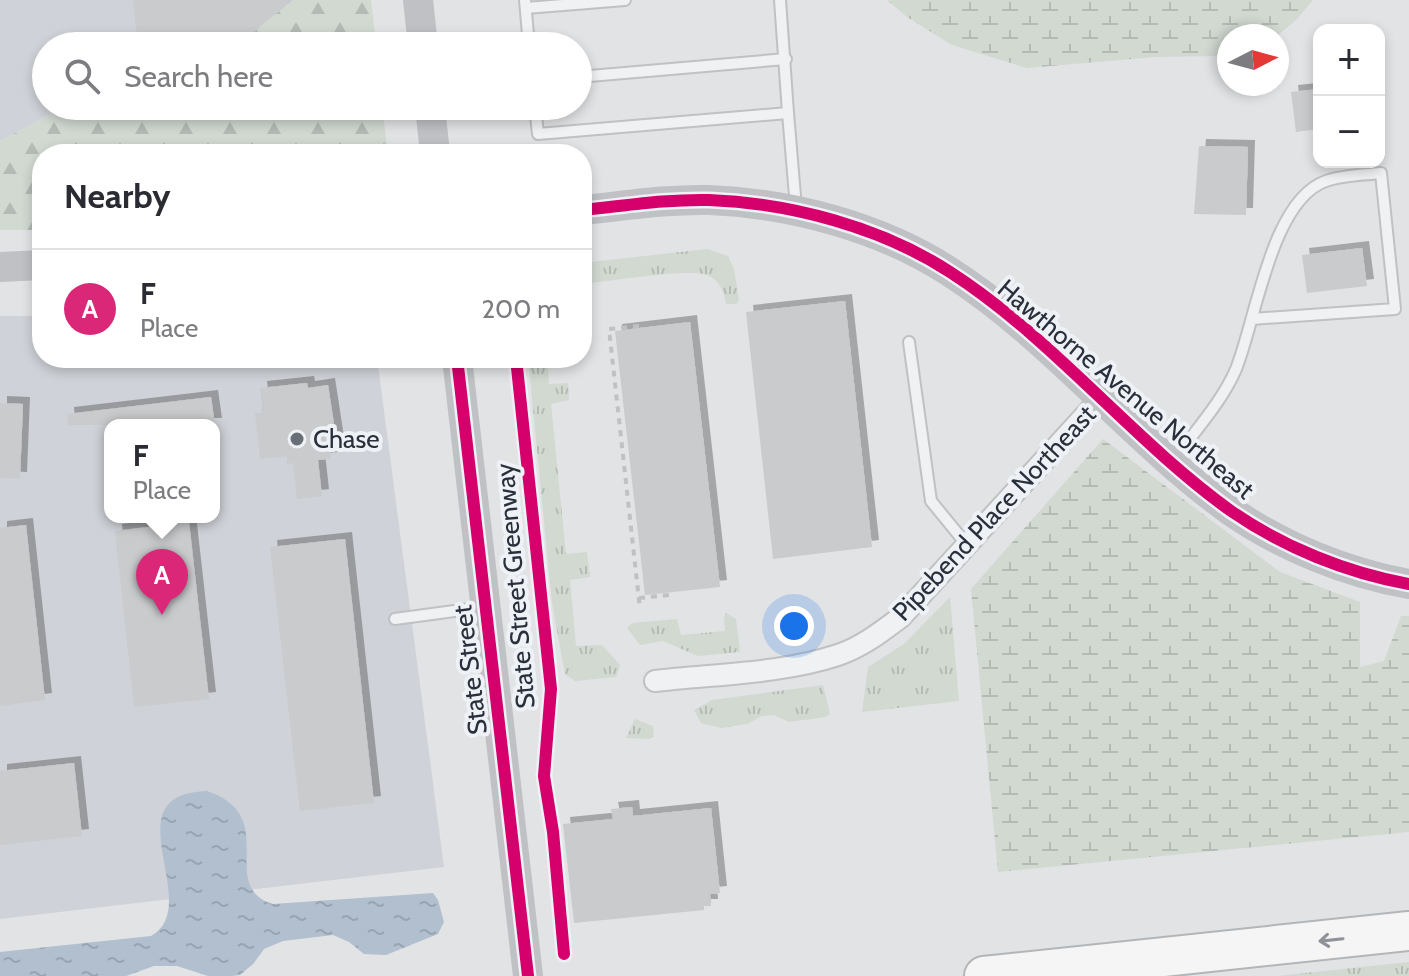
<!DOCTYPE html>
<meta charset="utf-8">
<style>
:root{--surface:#fff;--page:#f2f2f3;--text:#2b2b33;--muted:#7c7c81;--line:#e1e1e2;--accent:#db2777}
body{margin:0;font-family:Cabin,sans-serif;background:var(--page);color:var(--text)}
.controls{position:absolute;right:24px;top:24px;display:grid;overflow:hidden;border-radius:16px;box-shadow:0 4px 12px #0003}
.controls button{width:72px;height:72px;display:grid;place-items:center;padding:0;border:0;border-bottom:2px solid var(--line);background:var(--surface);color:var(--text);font:40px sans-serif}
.compass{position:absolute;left:1217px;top:24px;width:72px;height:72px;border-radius:50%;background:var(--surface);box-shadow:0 4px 12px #0003;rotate:84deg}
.you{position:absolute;left:794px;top:626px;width:28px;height:28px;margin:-20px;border:6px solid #fff;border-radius:50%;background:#1a73e8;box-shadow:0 0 0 12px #1a73e833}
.badge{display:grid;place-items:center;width:52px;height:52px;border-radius:50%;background:var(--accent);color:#fff;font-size:26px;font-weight:700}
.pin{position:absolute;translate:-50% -66px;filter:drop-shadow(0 2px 4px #0008)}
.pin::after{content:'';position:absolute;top:42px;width:28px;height:24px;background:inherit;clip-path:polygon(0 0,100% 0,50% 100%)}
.popup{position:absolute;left:104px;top:419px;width:116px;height:104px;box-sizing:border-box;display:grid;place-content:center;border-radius:16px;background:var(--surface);filter:drop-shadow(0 2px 6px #0005);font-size:26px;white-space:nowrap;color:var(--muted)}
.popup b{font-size:30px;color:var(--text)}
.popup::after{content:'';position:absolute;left:50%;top:100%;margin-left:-16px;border:16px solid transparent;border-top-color:var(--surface)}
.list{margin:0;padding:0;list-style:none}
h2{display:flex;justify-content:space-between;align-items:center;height:104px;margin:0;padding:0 32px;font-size:34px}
h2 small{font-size:26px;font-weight:400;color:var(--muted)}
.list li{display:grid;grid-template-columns:52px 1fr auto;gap:24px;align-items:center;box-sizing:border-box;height:120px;padding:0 32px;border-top:2px solid var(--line)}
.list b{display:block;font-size:30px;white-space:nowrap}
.list p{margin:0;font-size:26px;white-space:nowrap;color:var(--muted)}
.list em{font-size:26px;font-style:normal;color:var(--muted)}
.icon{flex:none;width:44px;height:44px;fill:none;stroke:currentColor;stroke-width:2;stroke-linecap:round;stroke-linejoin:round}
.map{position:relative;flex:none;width:1409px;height:976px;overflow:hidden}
.search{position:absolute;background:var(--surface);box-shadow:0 4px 12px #0003;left:32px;top:32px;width:560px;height:88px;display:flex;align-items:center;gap:20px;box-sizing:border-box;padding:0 28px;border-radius:44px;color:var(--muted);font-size:30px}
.panel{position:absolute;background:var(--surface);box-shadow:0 4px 12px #0003;left:32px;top:144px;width:560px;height:224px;border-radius:32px}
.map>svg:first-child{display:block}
.built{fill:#cfd2d8;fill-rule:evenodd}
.grass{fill:url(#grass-tufts)}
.forest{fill:url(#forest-firs)}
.wetland{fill:url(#wetland-marsh)}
.water{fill:url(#water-ripples)}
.building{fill:#c9cbcd;filter:url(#shadow)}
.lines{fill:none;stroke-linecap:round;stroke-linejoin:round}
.lane-casing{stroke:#bfc1c3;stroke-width:14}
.street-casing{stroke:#bfc1c3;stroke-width:24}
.highway-casing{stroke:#b3b6b9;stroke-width:42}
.path{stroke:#bfc1c4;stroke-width:4;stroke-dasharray:6 6;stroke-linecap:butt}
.lane{stroke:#eff1f2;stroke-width:10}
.street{stroke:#eff1f2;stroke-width:20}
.secondary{stroke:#bfc1c4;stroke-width:30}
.highway{stroke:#f5f5f5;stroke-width:38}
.cycleway-casing{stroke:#eef1f5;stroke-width:17}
.cycleway{stroke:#d6006c;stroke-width:12}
.oneway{stroke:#8f9298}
.poi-dot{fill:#696f77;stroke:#eef1f5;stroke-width:3}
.labels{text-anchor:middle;stroke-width:8;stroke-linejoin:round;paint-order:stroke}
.street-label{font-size:26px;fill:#29303c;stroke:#eef1f5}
.poi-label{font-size:26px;fill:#29303c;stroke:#eef1f5;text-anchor:start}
</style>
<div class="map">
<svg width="1409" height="976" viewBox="0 0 1409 976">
<defs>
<pattern id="grass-tufts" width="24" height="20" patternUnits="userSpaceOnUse" patternTransform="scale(2)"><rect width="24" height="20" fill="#d1d9d1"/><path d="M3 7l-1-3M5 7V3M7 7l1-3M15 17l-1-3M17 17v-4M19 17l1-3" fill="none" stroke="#b3bbb4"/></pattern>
<pattern id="forest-firs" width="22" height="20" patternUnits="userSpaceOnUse" patternTransform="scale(2)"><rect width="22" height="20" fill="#d1d9d1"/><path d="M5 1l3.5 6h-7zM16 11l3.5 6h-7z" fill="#b3bbb4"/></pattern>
<pattern id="wetland-marsh" width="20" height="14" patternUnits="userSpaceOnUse" patternTransform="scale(2)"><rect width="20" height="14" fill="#d1d9d1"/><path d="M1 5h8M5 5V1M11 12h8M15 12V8" fill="none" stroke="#b3bbb4"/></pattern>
<pattern id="water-ripples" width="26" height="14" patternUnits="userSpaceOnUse" patternTransform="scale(2)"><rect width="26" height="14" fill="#b1bfce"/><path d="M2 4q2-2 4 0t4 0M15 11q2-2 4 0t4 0" fill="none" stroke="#98a4b2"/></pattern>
<filter id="shadow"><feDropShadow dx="7" dy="-7" stdDeviation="0" flood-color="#0004"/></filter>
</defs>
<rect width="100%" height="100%" fill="#e1e3e5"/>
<g class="built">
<polygon points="0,0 293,0 236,46 46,46 46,106 66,106 0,141"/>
<path d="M0 316H42V358H377L444 867 0 919ZM110 425H214V517H110Z"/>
</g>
<g class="grass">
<path d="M707 249 728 256 734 269 739 300 736 304H726C724 292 720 280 707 275 688 268 606 282 582 284V263Z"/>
<polygon points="528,358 547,358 549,384 568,383 569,400 551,404 566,554 587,552 590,577 570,580 576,646 602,645 620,665 616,677 575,681 565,674 552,603"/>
<polygon points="950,597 959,701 862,712 868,667 904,644"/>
<polygon points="726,613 736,619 740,652 698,656 663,641 640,645 627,628 632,623 677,619 681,635 725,631 724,616"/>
<polygon points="823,685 830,714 826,717 789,722 774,715 762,716 747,724 721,728 701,723 694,710 712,700"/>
<polygon points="635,719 653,726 654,737 649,739 626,738"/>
<polygon points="1409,962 1409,976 1277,976"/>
</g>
<g class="forest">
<polygon points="293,0 371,0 376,46 236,46"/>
<polygon points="66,106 382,106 388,154 42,154 42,230 0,230 0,141"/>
</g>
<g class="wetland">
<polygon points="887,0 1313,0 1297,19 1277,36 1229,36 1229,53 1216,56 1155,57 1027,68 952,45 907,17"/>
<polygon points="1103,439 1280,572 1360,602 1360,667 1384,661 1401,616 1409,616 1409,832 998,872 971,589"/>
</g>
<path class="water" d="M207 791C283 817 215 886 273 904L433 893 438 900 444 922 438 934 386 955 364 954 349 942 333 935 283 941 264 949 253 964 240 975 232 976H208L177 966H154L126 976H0V952L151 936C206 905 108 794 207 791Z"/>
<g class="building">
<polygon points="133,0 293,0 236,46 138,46"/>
<polygon points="1319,89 1319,129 1296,132 1291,92"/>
<polygon points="1199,146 1248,147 1246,215 1194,214"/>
<polygon points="1362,248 1367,286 1307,293 1302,255"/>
<polygon points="845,301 872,547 773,559 746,312"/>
<polygon points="690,322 720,587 645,595 615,331"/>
<polygon points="307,383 308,388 328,385 338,450 330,451 331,459 318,460 322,496 297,499 293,463 287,464 287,456 260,459 255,413 263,413 260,388"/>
<polygon points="211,397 215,425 68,425 67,414"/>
<polygon points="0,403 23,404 20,479 0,478"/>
<polygon points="189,522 209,699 134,707 115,531"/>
<polygon points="26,525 45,700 0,706 0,528"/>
<polygon points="345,539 374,803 300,811 270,547"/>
<polygon points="74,763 82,836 0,845 0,771"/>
<polygon points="632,807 633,816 711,808 720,893 710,894 711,906 704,906 704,910 574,923 563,824 613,819 611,809"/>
</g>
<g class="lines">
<g class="lane-casing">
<g id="lane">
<polyline points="525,0 529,46"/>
<polyline points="780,0 788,113"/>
<polyline points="526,8 625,0"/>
<polyline points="578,77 786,59"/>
<polyline points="535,106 538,134 788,113 796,208"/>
<polyline points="909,342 931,501 967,545"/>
<path d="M1173 461C1194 432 1222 402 1236 369 1256 320 1271 200 1326 181 1343 175 1364 175 1381 173L1395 309 1252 319"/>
<polyline points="395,619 484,607"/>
</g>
</g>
<g class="street-casing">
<path id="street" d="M655 681C715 674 780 674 838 655 862 647 881 632 901 617L1102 397"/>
</g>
<g class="highway-casing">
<polyline id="highway" points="984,976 1409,931"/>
</g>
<g class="path">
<polyline points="639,326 609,329 640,609"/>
<polyline points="639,598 670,595"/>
</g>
<use href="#lane" class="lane"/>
<use href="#street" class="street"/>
<g class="secondary">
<polyline points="418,0 423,46"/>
<polyline points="430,106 435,154"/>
<path d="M582 210C624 206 666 199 709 200 790 203 881 227 950 272 1054 339 1131 439 1231 511 1283 547 1347 573 1409 584"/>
<polyline points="0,267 42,265"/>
<polyline points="457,358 528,976"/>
</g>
<use href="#highway" class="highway"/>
<g class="cycleway-casing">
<g id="cycleway">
<path d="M582 210C624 206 666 199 709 200 790 203 881 227 950 272 1054 339 1131 439 1231 511 1283 547 1347 573 1409 584"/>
<polyline points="457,358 528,976"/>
<polyline points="516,358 551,689 544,776 553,832 564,954"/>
</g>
</g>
<use href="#cycleway" class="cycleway"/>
</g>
<defs><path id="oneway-shaft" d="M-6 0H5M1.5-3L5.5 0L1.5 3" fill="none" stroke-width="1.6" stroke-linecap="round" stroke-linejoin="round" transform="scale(2)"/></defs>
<use class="oneway" href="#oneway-shaft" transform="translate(1331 940) rotate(174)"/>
<circle class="poi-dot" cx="297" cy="439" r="8"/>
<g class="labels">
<g class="street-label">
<text transform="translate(1126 389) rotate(40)" y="9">Hawthorne Avenue Northeast</text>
<text transform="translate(994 513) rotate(-47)" y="9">Pipebend Place Northeast</text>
<text transform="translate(515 586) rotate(-95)" y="9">State Street Greenway</text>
<text transform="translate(470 670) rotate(-97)" y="9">State Street</text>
</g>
<g class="poi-label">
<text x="313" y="448">Chase</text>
</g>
</g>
</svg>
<div class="controls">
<button>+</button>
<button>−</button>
</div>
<svg class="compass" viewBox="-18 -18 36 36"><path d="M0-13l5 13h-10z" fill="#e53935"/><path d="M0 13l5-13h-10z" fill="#7c7c81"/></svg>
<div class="you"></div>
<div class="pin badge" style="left:162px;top:615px">A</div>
<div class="popup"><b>F</b>Place</div>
<div class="search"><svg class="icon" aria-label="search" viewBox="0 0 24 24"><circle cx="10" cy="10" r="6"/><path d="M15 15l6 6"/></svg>Search here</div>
<section class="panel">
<h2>Nearby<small></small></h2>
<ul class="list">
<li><span class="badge">A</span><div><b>F</b><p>Place</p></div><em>200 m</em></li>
</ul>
</section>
</div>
